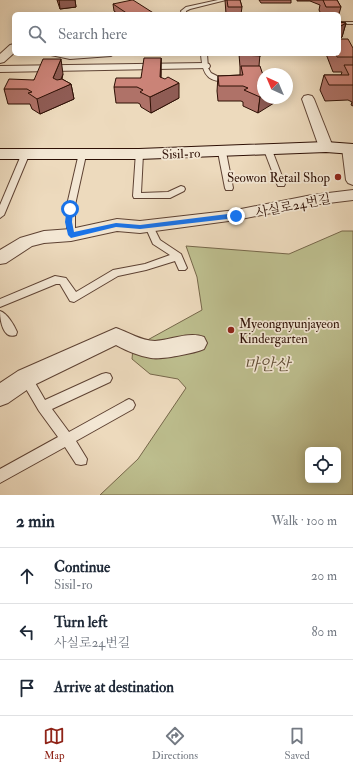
<!DOCTYPE html>
<meta charset="utf-8">
<style>
:root{--surface:#fff;--page:#f2f2f3;--text:#1f2937;--muted:#747a83;--line:#e0e1e3;--accent:#8f2418}
body{margin:0;font-family:"IM FELL Double Pica","Noto Serif KR",serif;background:var(--page);color:var(--text)}
.controls{position:absolute;right:12px;bottom:12px;display:grid;overflow:hidden;border-radius:6px;box-shadow:0 2px 10px #0003}
.controls button{width:36px;height:36px;display:grid;place-items:center;padding:0;border:0;border-bottom:1px solid var(--line);background:var(--surface);color:var(--text);font:20px sans-serif}
.compass{position:absolute;left:257px;top:68px;width:36px;height:36px;border-radius:50%;background:var(--surface);box-shadow:0 2px 10px #0003;rotate:316deg}
.stop{position:absolute;width:12px;height:12px;margin:-9px;border:3px solid #1a73e8;border-radius:50%;background:#fff}
.stop.end{background:#1a73e8;border-color:#fff;box-shadow:0 1px 4px #0008}
.list{margin:0;padding:0;list-style:none}
h2{display:flex;justify-content:space-between;align-items:center;height:52px;margin:0;padding:0 16px;font-size:17px}
h2 small{font-size:13px;font-weight:400;color:var(--muted)}
.list li{display:grid;grid-template-columns:26px 1fr auto;gap:12px;align-items:center;box-sizing:border-box;height:56px;padding:0 16px;border-top:1px solid var(--line)}
.list b{display:block;font-size:15px;white-space:nowrap}
.list p{margin:0;font-size:13px;white-space:nowrap;color:var(--muted)}
.list em{font-size:13px;font-style:normal;color:var(--muted)}
.icon{flex:none;width:22px;height:22px;fill:none;stroke:currentColor;stroke-width:2;stroke-linecap:round;stroke-linejoin:round}
.map{position:relative;flex:none;width:353px;height:495px;overflow:hidden}
.search{position:absolute;background:var(--surface);box-shadow:0 2px 10px #0003;left:12px;right:12px;top:12px;height:44px;display:flex;align-items:center;gap:10px;box-sizing:border-box;padding:0 14px;border-radius:6px;color:var(--muted);font-size:15px}
.sheet{height:220px;background:var(--surface)}
nav{display:flex;justify-content:space-around;align-items:center;box-sizing:border-box;height:56px;border-top:1px solid var(--line);background:var(--surface);font-size:11px;color:var(--muted)}
nav a{display:grid;justify-items:center;gap:2px}
nav .on{color:var(--accent)}
.map>svg:first-child{display:block}
.green{fill:#bdbe8e;stroke:#76674a;fill-rule:evenodd}
.lines{fill:none;stroke-linecap:round;stroke-linejoin:round}
.service-casing{stroke:#5e4233;stroke-width:2}
.minor-casing{stroke:#5e4233;stroke-width:2}
.secondary-casing{stroke:#2e1005;stroke-width:2}
.service{fill:#f3e7d4;fill-rule:evenodd}
.minor{fill:#f3e7d4;fill-rule:evenodd}
.secondary{fill:#f3e7d4;fill-rule:evenodd}
.wall{fill:#af7268;stroke:#2e1005}
.shaded-wall{fill:#8f5c55;stroke:#2e1005}
.building{fill:#cc8479;stroke:#2e1005}
.route{fill:#1a73e8}
.poi-dot{fill:#8f2418;stroke:#f3e7d4;stroke-width:1.5}
.labels{text-anchor:middle;stroke-width:3.5;stroke-linejoin:round;paint-order:stroke}
.street-label{font-size:13px;fill:#2e1005;stroke:#f3e7d4}
.poi-label{font-size:13px;fill:#2e1005;stroke:#f3e7d4;text-anchor:end}
.near-park-label{font-size:16px;font-style:italic;fill:#604d35;stroke:#f3e7d4}
</style>
<div class="map">
<svg width="353" height="495" viewBox="0 0 353 495">
<rect width="100%" height="100%" fill="#eddabd"/>
<filter id="stains"><feTurbulence type="fractalNoise" baseFrequency=".005" numOctaves="4"/><feColorMatrix values="0 0 0 0 .2 0 0 0 0 .09 0 0 0 0 .02 0 0 0 .5 -.17"/></filter>
<radialGradient id="worn" r=".72"><stop offset=".6" stop-color="#630" stop-opacity="0"/><stop offset="1" stop-color="#630" stop-opacity=".3"/></radialGradient>
<path class="green" d="M342 231H353V495H100L138 459 186 388 178 379 150 374 132 359 133 348 202 310 197 277 186 246 289 254ZM308 450H338V480H308Z"/>
<g class="lines">
<g class="service-casing">
<g id="service">
<polygon points="218,0 226,0 190,9 186,11 186,14 182,14 181,11 186,7"/>
<rect x="339" y="22" width="14" height="2"/>
<polygon points="46,54 70,55 114,54 111,56 70,59"/>
<path d="M201 54H207L208 68 211 73 223 79V81C205 82 202 69 201 54Z"/>
<polygon points="265,148 268,148 272,150 285,184 284,186 278,186 277,184 264,150"/>
<polygon points="219,150 222,150 226,152 233,188 232,190 226,190 225,188 218,152"/>
<polygon points="136,152 139,152 143,154 141,193 168,192 181,186 184,187 185,189 184,191 170,198 134,198 133,196"/>
<polygon points="22,153 28,153 29,155 4,215 0,218 0,205"/>
<polygon points="79,153 82,153 86,155 75,205 75,235 71,238 67,235 67,205"/>
<polygon points="149,223 152,224 160,240 181,254 187,268 185,270 179,270 175,261 146,270 118,276 74,302 70,301 60,284 56,284 0,307 0,299 55,276 66,278 76,292 113,270 145,264 170,255 153,244 145,226"/>
<path d="M0 311C7 313 14 325 17 332L16 335C3 340 0 320 0 311Z"/>
<polygon points="26,373 30,374 45,400 102,374 106,373 110,374 112,378 110,382 52,409 69,432 125,401 129,399 133,401 135,405 133,409 76,441 87,459 86,464 81,465 76,464 65,447 0,483 0,469 58,437 39,411 22,382 20,378 22,374"/>
</g>
</g>
<g class="minor-casing">
<g id="minor">
<polygon points="14,44 14,53 4,62 0,63 0,54 10,45"/>
<polygon points="205,63 209,64 210,66 209,68 0,72 0,66"/>
<polygon points="308,95 312,96 314,99 333,147 331,150 321,150 319,147 302,99 304,96"/>
<polygon points="349,144 353,145 353,185 348,183 346,180 342,148 344,145"/>
<polygon points="353,190 353,200 312,205 236,220 140,233 117,231 71,241 44,243 32,246 6,263 0,264 0,250 20,238 44,231 71,229 117,219 140,221 236,210 312,195"/>
<path d="M116 328C128 332 141 341 155 341 171 340 189 331 204 337L207 343 204 349C195 353 161 360 151 358 139 356 127 351 116 345L34 385 8 403 0 406V383L18 371Z"/>
</g>
</g>
<g class="secondary-casing">
<polygon id="secondary" points="326,142 353,144 353,154 326,152 139,159 0,159 0,149 139,149"/>
</g>
<use href="#service" class="service"/>
<use href="#minor" class="minor"/>
<use href="#secondary" class="secondary"/>
</g>
<g class="wall">
<polygon points="57,0 75,0 76,7 60,9"/>
<polygon points="225,0 240,0 242,7 241,14 246,14 226,14"/>
<polygon points="259,0 291,0 291,3 261,3"/>
<polygon points="297,0 337,0 341,7 339,14 310,14 321,14 319,10 320,5 310,1 297,1"/>
<polygon points="113,4 155,14 118,14 114,11"/>
<polygon points="339,22 346,23 342,37 340,39 353,48 353,106 351,105 352,102 348,100 325,101 320,90 324,75 341,75 342,72 333,72 326,54 339,54"/>
<polygon points="239,54 260,54 259,66 263,75 258,113 243,106 243,102 241,101 218,101 217,91 218,76 240,75 240,67"/>
<polygon points="161,58 161,78 179,98 151,113 141,107 140,104 138,103 116,103 114,87 141,78"/>
<polygon points="63,74 62,79 71,84 74,99 40,114 32,109 30,104 8,104 4,89 34,80"/>
</g>
<g class="shaded-wall">
<polygon points="59,0 75,0 76,7 60,9"/>
<polygon points="346,23 342,37 339,39 339,27"/>
<polygon points="161,58 161,73 160,92 160,77"/>
<polygon points="61,59 63,74 57,90 71,84 74,99 40,114 37,99 53,78"/>
<polygon points="179,83 179,98 151,113 150,97"/>
<polygon points="263,95 263,98 282,98 258,113 260,97"/>
</g>
<g class="building">
<polygon points="132,0 133,0 155,14 128,14 113,4"/>
<polygon points="227,0 240,0 242,7 228,7"/>
<polygon points="323,0 337,0 341,7 326,7"/>
<polygon points="339,22 346,23 339,27"/>
<polygon points="339,39 348,39 353,48 353,57 337,57 336,54 339,54"/>
<polygon points="242,54 260,54 261,56 242,55"/>
<polygon points="144,58 161,58 160,77 165,79 168,77 179,83 150,97 140,92 143,90 137,87 114,87 116,78 141,78"/>
<polygon points="43,59 61,59 53,78 57,80 62,79 71,84 37,99 28,93 32,92 27,89 4,89 9,79 34,80"/>
<polygon points="344,65 353,65 353,85 329,85 324,75 349,75"/>
<polygon points="241,66 260,66 263,75 263,95 260,97 244,90 248,88 243,86 219,86 218,76 243,75"/>
</g>
<polygon class="route" points="67,207 73,209 72,222 74,232 116,223 140,225 236,213 239,216 236,218 140,229 116,227 71,238 68,235 65,222"/>
<g class="poi-dot">
<circle cx="338" cy="177" r="4"/>
<circle cx="231" cy="330" r="4"/>
</g>
<g class="labels">
<g class="street-label">
<text transform="translate(181 153) rotate(-2)" y="5">Sisil-ro</text>
<text transform="translate(293 205) rotate(-11)" y="5">사실로24번길</text>
</g>
<g class="poi-label">
<text x="330" y="182">Seowon Retail Shop</text>
<text x="239" y="328" text-anchor="start">Myeongnyunjayeon<tspan x="239" dy="15">Kindergarten</tspan></text>
</g>
<g class="near-park-label">
<text x="267" y="370">마안산</text>
</g>
</g>
<rect width="100%" height="100%" filter="url(#stains)"/>
<rect width="100%" height="100%" fill="url(#worn)"/>
</svg>
<div class="controls">
<button><svg class="icon" aria-label="locate" viewBox="0 0 24 24"><circle cx="12" cy="12" r="6"/><path d="M12 2v4M12 18v4M2 12h4M18 12h4"/></svg></button>
</div>
<svg class="compass" viewBox="-18 -18 36 36"><path d="M0-13l5 13h-10z" fill="#e53935"/><path d="M0 13l5-13h-10z" fill="#747a83"/></svg>
<div class="stop" style="left:70px;top:209px"></div>
<div class="stop end" style="left:236px;top:216px"></div>
<div class="search"><svg class="icon" aria-label="search" viewBox="0 0 24 24"><circle cx="10" cy="10" r="6"/><path d="M15 15l6 6"/></svg>Search here</div>
</div>
<section class="sheet">
<h2>2 min<small>Walk · 100 m</small></h2>
<ul class="list">
<li><svg class="icon" aria-label="ahead" viewBox="0 0 24 24"><path d="M12 20V5M6 11l6-6 6 6"/></svg><div><b>Continue</b><p>Sisil-ro</p></div><em>20 m</em></li>
<li><svg class="icon" aria-label="left" viewBox="0 0 24 24"><path d="M17 20v-9H6M10 6l-5 5 5 5"/></svg><div><b>Turn left</b><p>사실로24번길</p></div><em>80 m</em></li>
<li><svg class="icon" aria-label="arrive" viewBox="0 0 24 24"><path d="M6 21V4h12l-3 4 3 4H6"/></svg><div><b>Arrive at destination</b></div></li>
</ul>
</section>
<nav>
<a class="on"><svg class="icon" aria-label="map" viewBox="0 0 24 24"><path d="M3 6l6-2 6 2 6-2v14l-6 2-6-2-6 2zM9 4v14M15 6v14"/></svg>Map</a>
<a><svg class="icon" aria-label="directions" viewBox="0 0 24 24"><path d="M12 3l9 9-9 9-9-9zM9 14v-3h6M13 9l2 2-2 2"/></svg>Directions</a>
<a><svg class="icon" aria-label="saved" viewBox="0 0 24 24"><path d="M7 4h10v16l-5-4-5 4z"/></svg>Saved</a>
</nav>
